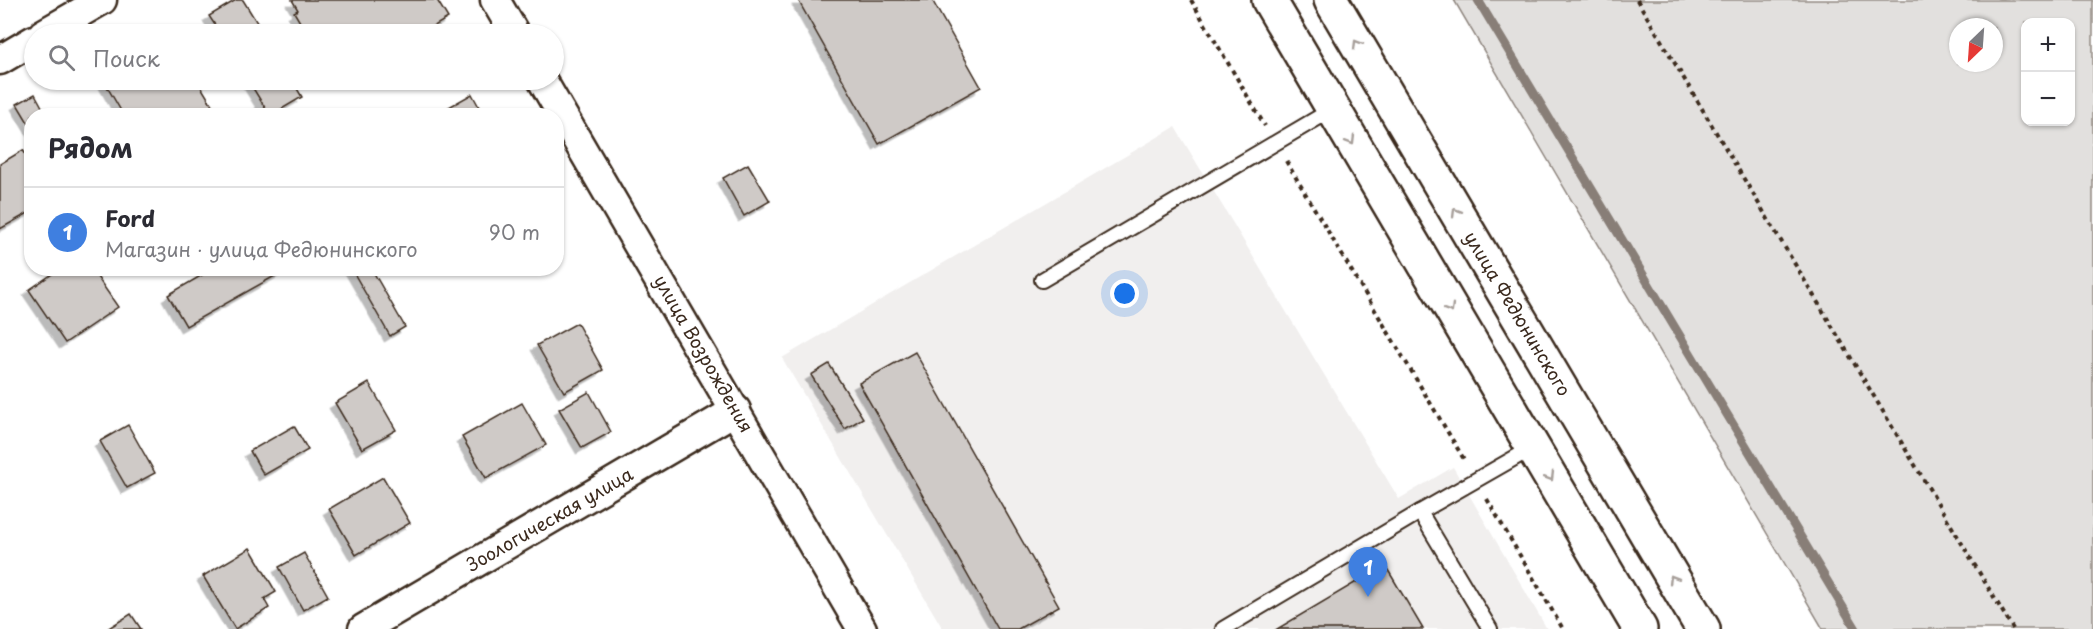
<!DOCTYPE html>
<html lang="ru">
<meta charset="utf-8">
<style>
:root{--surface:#fff;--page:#f7f7f7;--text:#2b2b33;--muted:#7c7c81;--line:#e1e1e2;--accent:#111827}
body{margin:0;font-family:"Playpen Sans",sans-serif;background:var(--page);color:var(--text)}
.controls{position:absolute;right:18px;top:18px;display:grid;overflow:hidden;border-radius:12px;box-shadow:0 2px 4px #0004}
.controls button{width:54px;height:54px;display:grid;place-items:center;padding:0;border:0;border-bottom:2px solid var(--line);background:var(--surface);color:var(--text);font:30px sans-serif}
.compass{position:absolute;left:1949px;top:18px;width:54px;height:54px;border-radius:50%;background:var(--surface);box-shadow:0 2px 4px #0004;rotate:205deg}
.you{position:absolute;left:1125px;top:294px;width:21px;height:21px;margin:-15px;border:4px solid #fff;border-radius:50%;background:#1a73e8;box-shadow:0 0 0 9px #1a73e833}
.badge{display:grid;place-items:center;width:39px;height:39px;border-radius:50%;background:var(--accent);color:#fff;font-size:20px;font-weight:700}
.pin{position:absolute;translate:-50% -50px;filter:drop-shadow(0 2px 3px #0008)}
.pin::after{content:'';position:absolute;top:32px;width:21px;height:18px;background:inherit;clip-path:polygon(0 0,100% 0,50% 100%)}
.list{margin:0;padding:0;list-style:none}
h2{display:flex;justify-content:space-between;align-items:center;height:78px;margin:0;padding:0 24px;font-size:26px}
h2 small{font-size:20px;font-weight:400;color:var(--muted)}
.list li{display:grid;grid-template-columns:39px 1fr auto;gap:18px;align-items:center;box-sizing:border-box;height:90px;padding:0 24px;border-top:2px solid var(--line)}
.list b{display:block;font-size:22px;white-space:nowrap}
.list p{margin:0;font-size:20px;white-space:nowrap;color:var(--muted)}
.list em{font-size:20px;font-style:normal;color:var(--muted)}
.icon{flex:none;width:33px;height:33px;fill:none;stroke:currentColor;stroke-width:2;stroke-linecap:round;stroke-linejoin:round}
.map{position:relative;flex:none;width:2093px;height:629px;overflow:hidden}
.search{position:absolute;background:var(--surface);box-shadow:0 2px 4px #0004;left:24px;top:24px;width:540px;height:66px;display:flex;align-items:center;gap:15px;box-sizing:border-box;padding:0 21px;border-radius:33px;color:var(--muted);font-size:22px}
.panel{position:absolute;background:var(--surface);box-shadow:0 2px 4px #0004;left:24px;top:108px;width:540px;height:168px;border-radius:24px}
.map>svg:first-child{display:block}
.built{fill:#f1efee}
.green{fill:#e2e0de;stroke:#8e857e;stroke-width:1.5;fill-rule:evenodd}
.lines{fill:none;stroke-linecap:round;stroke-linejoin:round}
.stream{stroke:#887e77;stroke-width:9}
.building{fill:#cfcac7;stroke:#3b2a1e;stroke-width:1.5;filter:url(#shadow)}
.service-casing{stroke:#3b2a1e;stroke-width:18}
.minor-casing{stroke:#3b2a1e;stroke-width:33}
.trunk-casing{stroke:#3b2a1e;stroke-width:38}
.path{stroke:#3b2a1e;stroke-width:4;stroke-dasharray:4.5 4.5;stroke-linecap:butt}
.service{stroke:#fff;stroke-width:14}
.minor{stroke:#fff;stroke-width:28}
.trunk{stroke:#fff;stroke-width:33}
.oneway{stroke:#a79f9a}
.labels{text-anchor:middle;stroke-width:6;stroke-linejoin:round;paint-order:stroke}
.street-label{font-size:18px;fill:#3b2a1e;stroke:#fff}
</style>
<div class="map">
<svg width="2093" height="629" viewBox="0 0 2093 629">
<defs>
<filter id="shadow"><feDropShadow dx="-5.5" dy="5.5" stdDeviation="0" flood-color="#0004"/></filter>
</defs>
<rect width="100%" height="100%" fill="#fff"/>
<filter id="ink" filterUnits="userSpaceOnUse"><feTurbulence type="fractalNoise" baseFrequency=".0167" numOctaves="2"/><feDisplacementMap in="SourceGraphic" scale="12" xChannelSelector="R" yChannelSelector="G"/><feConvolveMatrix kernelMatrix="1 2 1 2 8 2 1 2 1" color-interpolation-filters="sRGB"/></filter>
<g filter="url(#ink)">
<polygon class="built" points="1175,127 1399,499 1453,467 1547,629 943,629 782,358"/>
<path class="green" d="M1454 0H2093V629H1823ZM2026 22H2070V122H2026ZM1958 27H1994V63H1958Z"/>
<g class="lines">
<polyline class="stream" points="1478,0 1856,629"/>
</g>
<g class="building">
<polygon points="236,0 243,0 264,34 221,34 209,16"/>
<polygon points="292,0 437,0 448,18 421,34 307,34 294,12 298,10"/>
<polygon points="798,0 932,0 981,87 879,144"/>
<polygon points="111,80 197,80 217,113 212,116 124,116 105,83"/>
<polygon points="248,80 292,80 302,97 270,116"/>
<polygon points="35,94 47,116 32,116 32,129 17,104"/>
<polygon points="472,94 484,116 433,116"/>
<polygon points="23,150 32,165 32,211 0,229 0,164"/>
<polygon points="748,164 770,201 744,216 723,178"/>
<polygon points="61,268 91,268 118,307 65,343 29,290"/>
<polygon points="214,268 289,268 186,326 168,295"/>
<polygon points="351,268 371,268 405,327 390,336"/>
<polygon points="577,323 603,370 564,392 537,345"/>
<polygon points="915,352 1059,606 1018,629 998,629 859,383"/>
<polygon points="829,364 863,418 845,429 811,375"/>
<polygon points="369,383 396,430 362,449 335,403"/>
<polygon points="589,392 611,432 582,448 559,409"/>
<polygon points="522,403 546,445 486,478 462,437"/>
<polygon points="128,425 155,473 127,488 100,441"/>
<polygon points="294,426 308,450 264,475 250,451"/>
<polygon points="383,477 410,523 356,555 329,509"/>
<polygon points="250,548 276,592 264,599 269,608 235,629 203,576"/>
<polygon points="304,553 328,596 303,610 279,567"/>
<polygon points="1385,565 1423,629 1277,629"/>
<polygon points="131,614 141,629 107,629"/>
</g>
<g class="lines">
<g class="service-casing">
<g id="service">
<polyline points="1042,280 1333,109"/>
<polyline points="1223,629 1420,512"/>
<polyline points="1490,629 1420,512 1532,448"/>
</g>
</g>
<g class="minor-casing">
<g id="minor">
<polyline points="495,0 515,34"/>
<polyline points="43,34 102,0"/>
<polyline points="0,60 34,40"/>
<polyline points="542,80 862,629"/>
<polyline points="363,629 736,410"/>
</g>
</g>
<g class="trunk-casing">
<g id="trunk">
<polyline points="1269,0 1640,629"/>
<polyline points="1331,0 1703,629"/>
</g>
</g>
<g class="path">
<polyline points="1191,0 1265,126"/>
<polyline points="1637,0 2013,629"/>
<polyline points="1286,161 1465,461"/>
<polyline points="1487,499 1563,629"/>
</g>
<use href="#service" class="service"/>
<use href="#minor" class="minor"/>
<use href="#trunk" class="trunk"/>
</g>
<defs><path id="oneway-chevron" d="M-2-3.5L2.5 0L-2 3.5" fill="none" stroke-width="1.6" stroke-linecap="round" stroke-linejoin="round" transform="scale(1.5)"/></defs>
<g class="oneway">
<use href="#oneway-chevron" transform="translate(1357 44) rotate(-121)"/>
<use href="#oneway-chevron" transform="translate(1351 141) rotate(59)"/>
<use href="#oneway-chevron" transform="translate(1456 212) rotate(-121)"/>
<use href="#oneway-chevron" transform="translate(1450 309) rotate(59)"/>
<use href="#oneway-chevron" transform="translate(1550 477) rotate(59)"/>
<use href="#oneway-chevron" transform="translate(1673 579) rotate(-121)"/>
</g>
</g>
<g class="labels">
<g class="street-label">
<text transform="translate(1517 314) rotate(59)" y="6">улица Федюнинского</text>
<text transform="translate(703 354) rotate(60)" y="6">улица Возрождения</text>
<text transform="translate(550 520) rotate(-30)" y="6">Зоологическая улица</text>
</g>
</g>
</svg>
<div class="controls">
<button>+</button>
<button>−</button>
</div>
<svg class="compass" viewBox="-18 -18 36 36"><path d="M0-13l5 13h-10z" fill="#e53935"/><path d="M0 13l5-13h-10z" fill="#7c7c81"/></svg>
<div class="you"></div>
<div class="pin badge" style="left:1368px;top:597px;background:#3f7fe0">1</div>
<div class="search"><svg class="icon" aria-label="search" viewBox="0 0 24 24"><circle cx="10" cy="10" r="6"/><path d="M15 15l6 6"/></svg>Поиск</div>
<section class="panel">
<h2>Рядом<small></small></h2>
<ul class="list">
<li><span class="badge" style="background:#3f7fe0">1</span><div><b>Ford</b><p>Магазин · улица Федюнинского</p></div><em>90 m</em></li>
</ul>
</section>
</div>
